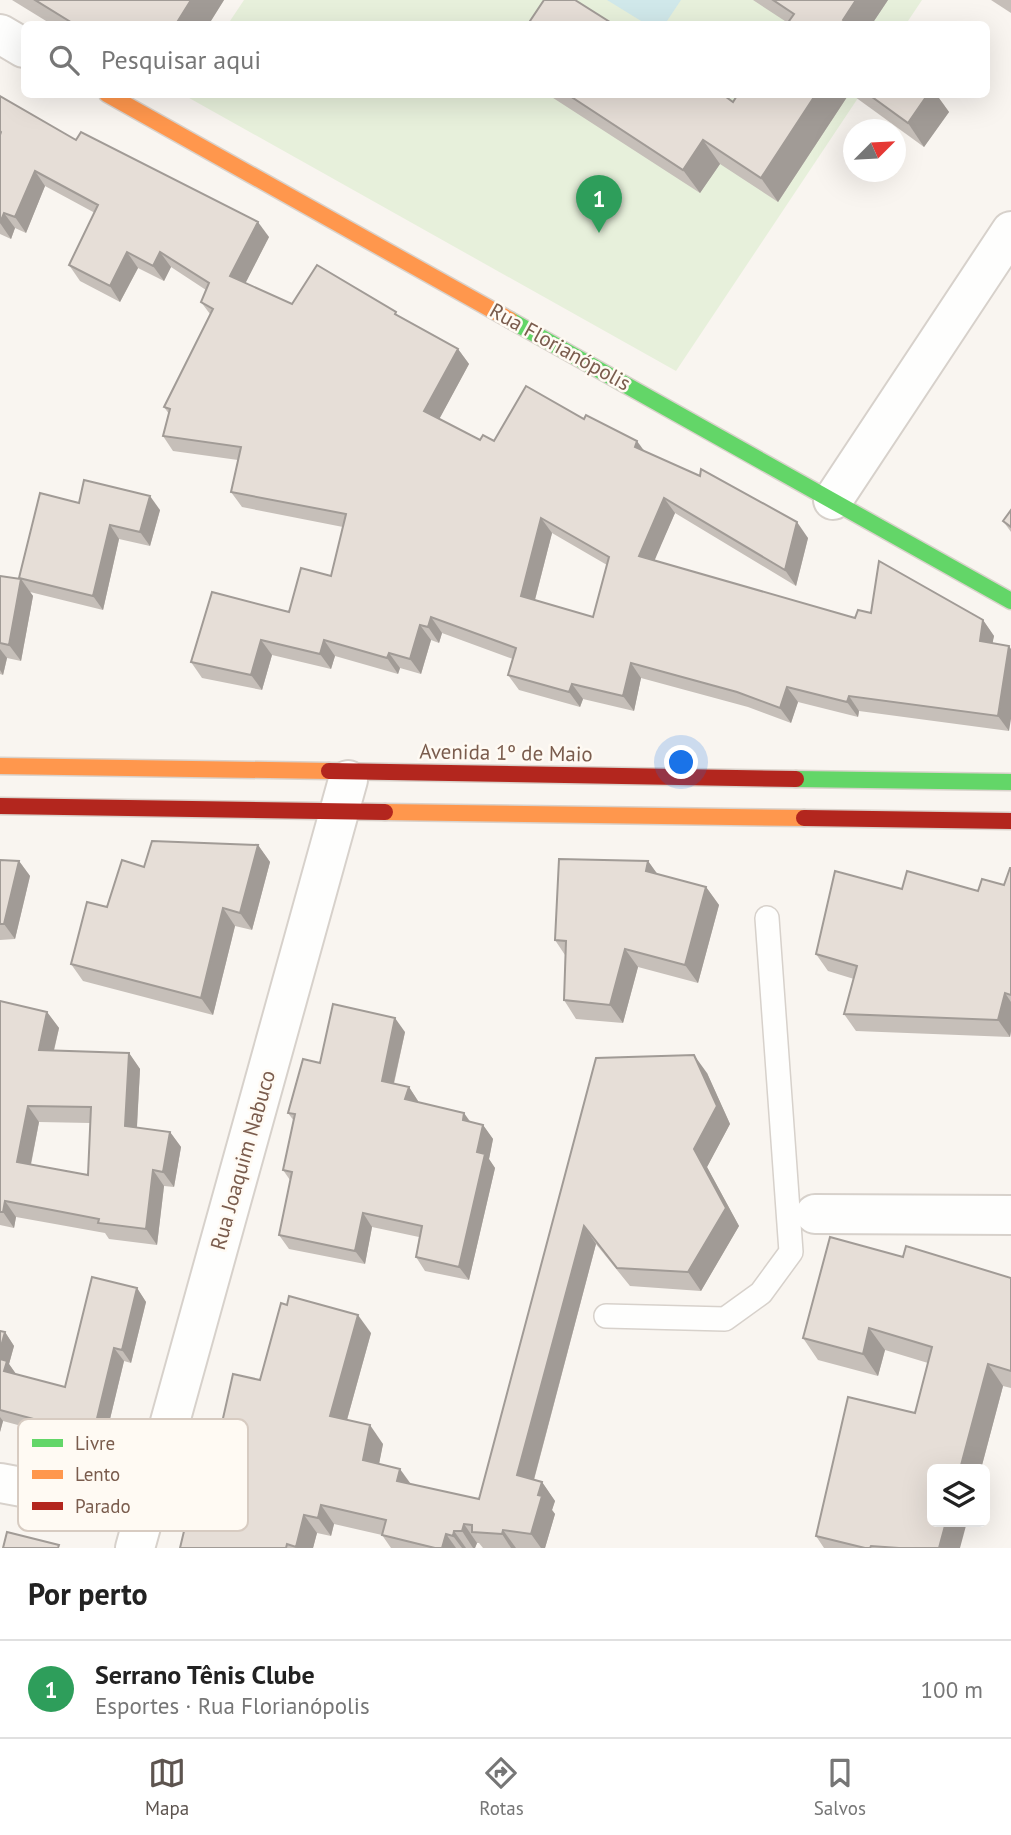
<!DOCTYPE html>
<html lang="pt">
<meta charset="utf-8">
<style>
:root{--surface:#fff;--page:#f6f6f6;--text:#222;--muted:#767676;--line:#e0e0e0;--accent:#5d544f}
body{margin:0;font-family:"PT Sans",sans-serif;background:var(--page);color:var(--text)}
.controls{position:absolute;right:21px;bottom:21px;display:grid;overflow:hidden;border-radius:10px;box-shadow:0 7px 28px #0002}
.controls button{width:63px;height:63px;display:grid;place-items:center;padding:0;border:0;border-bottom:2px solid var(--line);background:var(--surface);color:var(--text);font:35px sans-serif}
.compass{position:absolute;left:843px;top:119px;width:63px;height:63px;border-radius:50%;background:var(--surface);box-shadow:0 7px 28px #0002;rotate:66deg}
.you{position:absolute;left:682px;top:763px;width:24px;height:24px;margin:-18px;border:5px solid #fff;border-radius:50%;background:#1a73e8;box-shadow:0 0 0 10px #1a73e833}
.badge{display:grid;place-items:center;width:46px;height:46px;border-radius:50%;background:var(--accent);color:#fff;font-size:23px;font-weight:700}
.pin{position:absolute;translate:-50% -58px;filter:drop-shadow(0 2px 4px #0008)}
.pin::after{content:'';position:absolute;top:37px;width:24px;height:21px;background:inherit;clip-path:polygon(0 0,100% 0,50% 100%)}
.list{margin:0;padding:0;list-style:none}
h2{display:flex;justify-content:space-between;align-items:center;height:91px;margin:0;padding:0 28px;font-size:30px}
h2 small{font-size:23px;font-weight:400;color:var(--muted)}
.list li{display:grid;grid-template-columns:46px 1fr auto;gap:21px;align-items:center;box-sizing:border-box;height:98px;padding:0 28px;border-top:2px solid var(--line)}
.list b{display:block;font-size:26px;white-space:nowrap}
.list p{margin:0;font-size:23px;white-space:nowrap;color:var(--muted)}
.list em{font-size:23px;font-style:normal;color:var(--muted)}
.icon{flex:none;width:38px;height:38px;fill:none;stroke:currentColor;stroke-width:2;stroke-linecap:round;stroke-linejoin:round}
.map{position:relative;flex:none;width:1011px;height:1548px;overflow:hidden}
.search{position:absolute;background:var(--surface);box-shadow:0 7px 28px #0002;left:21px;right:21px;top:21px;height:77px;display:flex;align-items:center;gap:18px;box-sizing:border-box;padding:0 24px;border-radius:10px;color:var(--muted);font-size:26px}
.sheet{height:189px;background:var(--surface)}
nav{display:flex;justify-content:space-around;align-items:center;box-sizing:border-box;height:98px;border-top:2px solid var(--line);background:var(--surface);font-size:19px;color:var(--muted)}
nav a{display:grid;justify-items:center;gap:4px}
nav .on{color:var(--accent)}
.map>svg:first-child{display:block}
.green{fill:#e7f0db}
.water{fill:#d0e8ea}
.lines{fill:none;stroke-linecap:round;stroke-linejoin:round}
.lane-casing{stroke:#d7d1cb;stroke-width:26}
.street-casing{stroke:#d7d1cb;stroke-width:42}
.fast-casing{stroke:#d9d2cb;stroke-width:19}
.slow-casing{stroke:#d9d2cb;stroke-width:19}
.jam-casing{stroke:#d9d2cb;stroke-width:19}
.lane{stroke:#fefefd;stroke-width:23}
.street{stroke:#fefefd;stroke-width:38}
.fast{stroke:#63d668;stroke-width:16}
.slow{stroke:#ff974d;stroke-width:16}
.jam{stroke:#b3261e;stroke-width:16}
.wall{fill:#c6bfb9;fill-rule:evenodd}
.shaded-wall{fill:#a19b96}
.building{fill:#e6ded7;stroke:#a19b96;stroke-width:2;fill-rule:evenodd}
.labels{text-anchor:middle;stroke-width:5;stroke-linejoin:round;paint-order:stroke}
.street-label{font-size:21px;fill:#7a5c4d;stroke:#fffaf3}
.key{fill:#fffaf3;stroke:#d7cbc1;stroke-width:2}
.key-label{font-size:19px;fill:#7a5c4d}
</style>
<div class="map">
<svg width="1011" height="1548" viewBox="0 0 1011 1548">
<rect width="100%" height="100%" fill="#f9f5f0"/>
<g class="green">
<polygon points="244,0 922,0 906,24 228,24"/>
<polygon points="182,94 860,95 676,371"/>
</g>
<polygon class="water" points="607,0 681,0 665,24 646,24"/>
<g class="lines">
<g class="lane-casing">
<polyline id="lane" points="606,1316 725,1319 761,1293 791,1252 767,918"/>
</g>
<g class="street-casing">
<g id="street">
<polyline points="0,34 24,48"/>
<polyline points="833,500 1011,231"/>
<polyline points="815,1214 1011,1215"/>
<polyline points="0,1483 145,1510"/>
<polyline points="135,1548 348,780"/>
</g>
</g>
<g class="fast-casing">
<g id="fast">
<polyline points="510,320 1011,601"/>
<polyline points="796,779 1011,782"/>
</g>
</g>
<g class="slow-casing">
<g id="slow">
<polyline points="107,94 510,320"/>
<polyline points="0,766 329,771"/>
<polyline points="385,812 804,818"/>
</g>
</g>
<g class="jam-casing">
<g id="jam">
<polyline points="329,771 796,779"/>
<polyline points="0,806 385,812"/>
<polyline points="804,818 1011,821"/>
</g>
</g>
<use href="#lane" class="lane"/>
<use href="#street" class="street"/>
<use href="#fast" class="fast"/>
<use href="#slow" class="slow"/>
<use href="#jam" class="jam"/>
</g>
<g class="wall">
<polygon points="12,0 224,0 209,24 51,24"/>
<polygon points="753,0 888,0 872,24 787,24 788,23"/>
<polygon points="991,0 1011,0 1011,13"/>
<polygon points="547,94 722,94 733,102 738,94 849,94 778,202 720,164 700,193"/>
<polygon points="851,94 936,94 949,112 924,147"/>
<path d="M0 96 76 140 269 237 245 283 292 304 400 317 458 349 469 364 439 419 480 440 494 441 584 419 808 538 796 586 675 513 654 560 855 618 871 613 983 620 994 636 992 643 1009 731 859 711 858 717 798 702 791 723 748 707 641 678 634 711 583 699 580 707 519 690 508 675 513 659 442 633 439 643 431 640 421 674 400 668 398 674 335 656 331 669 272 655 262 690 202 678 191 662 289 612 331 576 343 527 242 507 231 492 238 460 173 451 163 436 169 414 164 407 210 314 201 302 206 290 171 267 164 281 138 268 120 302 80 281 69 265 95 213 45 186 26 233 15 228 11 239 0 234ZM552 533 607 565 593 617 535 600Z"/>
<polygon points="79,503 160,510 150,546 119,539 103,610 30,592 33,596 21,661 7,658 3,675 0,674 0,576 20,579"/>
<polygon points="1011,510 1011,532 1003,521"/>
<polygon points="258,845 270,862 252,930 235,926 213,1015 83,981 71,964 107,907"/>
<polygon points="0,860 19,861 30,876 15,939 0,940"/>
<polygon points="648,861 657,874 706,887 719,905 698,983 638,967 623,1023 576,1019 564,1000 565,955 555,940"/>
<polygon points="1011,868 1011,1031 1010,1037 856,1031 844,1014 854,979 828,971 816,954 902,889 978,891 1004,885"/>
<path d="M0 1001 47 1012 59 1028 54 1051 129 1053 140 1069 137 1128 170 1132 181 1147 174 1187 164 1186 157 1245 109 1239 105 1233 16 1217 14 1228 0 1225ZM39 1122 90 1123 88 1175 31 1165Z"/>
<polygon points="405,1032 394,1084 409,1087 418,1101 418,1102 470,1122 483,1125 493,1139 489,1159 495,1168 469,1280 425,1271 416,1257 419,1237 372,1227 365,1264 289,1249 279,1235 290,1180 283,1170 294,1121 288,1113 320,1063"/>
<polygon points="596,1058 707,1073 730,1124 707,1167 739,1226 701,1291 630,1286 596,1244 534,1480 542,1482 555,1501 552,1510 555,1514 545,1548 483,1548 479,1543 477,1543 475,1548 391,1548 382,1535 334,1524 331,1536 317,1533 313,1548 180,1548 197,1490 219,1436 260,1380 371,1333 347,1420 383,1444 379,1464 411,1484 479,1499"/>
<polygon points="903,1257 1011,1278 1011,1388 1003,1386 981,1469 932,1469 960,1548 824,1548 816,1536 915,1413 928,1363 885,1350 878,1376 818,1360 803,1338"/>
<polygon points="137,1288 146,1302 131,1363 124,1361 103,1448 3,1421 0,1432 0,1331 5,1332 14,1346 9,1364 16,1374 65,1387"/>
</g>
<g class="shaded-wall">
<polygon points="191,0 224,0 209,24 176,24"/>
<polygon points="856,0 888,0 872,24 846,24 843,20"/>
<polygon points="816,94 849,94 778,202 761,178"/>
<polygon points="928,94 936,94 949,112 924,147 908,123"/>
<polygon points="703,140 720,164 700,193 683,170"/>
<polygon points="35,171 45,186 26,233 15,217"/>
<polygon points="4,213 15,228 11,239 0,223"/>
<polygon points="258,222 269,237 241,292 230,276"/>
<polygon points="127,252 138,268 120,302 110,286"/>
<polygon points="160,252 171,267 164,281 153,266"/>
<polygon points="458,349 469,364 435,427 424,411"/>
<polygon points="637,441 648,456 635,447"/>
<polygon points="150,496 160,510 150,546 140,532"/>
<polygon points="664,498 675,513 650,571 639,556"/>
<polygon points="541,518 552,533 532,611 521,596"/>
<polygon points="797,522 808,538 796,586 785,570"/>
<polygon points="110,525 119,539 103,610 93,596"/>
<polygon points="21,579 33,596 21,661 9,645"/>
<polygon points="431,617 442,633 439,643 428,627"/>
<polygon points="983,620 994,636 990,656 980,641"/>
<polygon points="420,625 431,640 421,674 410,659"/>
<polygon points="261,640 272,655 262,690 251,675"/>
<polygon points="324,640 335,656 331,669 320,654"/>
<polygon points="1009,646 1011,649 1011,719 1009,731 998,716"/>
<polygon points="0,649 7,658 3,675 0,670"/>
<polygon points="389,653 400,668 398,674 387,658"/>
<polygon points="631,663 641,678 634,711 623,696"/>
<polygon points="572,684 583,699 580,707 569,692"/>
<polygon points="787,687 798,702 791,723 780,708"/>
<polygon points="849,696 859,711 858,717 847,702"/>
<polygon points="258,845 270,862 252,930 240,913"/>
<polygon points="19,861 30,876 15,939 4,924"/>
<polygon points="648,861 661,879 646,871"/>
<polygon points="706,887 719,905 698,983 685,965"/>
<polygon points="223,908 235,926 213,1015 201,998"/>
<polygon points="625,949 638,967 623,1023 610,1005"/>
<polygon points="1005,993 1011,1002 1011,1031 1010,1037 998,1020"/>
<polygon points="47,1012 59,1028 50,1066 39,1050"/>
<polygon points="395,1018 405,1032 391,1095 382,1081"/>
<polygon points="129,1053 140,1069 136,1142 125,1126"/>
<polygon points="694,1055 707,1073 730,1124 707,1167 739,1226 701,1291 688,1272 694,1149"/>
<polygon points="409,1087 418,1101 415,1113 405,1099"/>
<polygon points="28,1106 39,1122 28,1178 17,1162"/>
<polygon points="464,1113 474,1127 463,1120"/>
<polygon points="483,1125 493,1139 489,1159 495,1168 469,1280 459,1267 477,1152"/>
<polygon points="170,1132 181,1147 174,1187 163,1172"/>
<polygon points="153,1170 164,1186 157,1245 146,1229"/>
<polygon points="5,1201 16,1217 14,1228 3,1212"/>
<polygon points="363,1213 372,1227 365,1264 355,1251"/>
<polygon points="584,1226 596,1244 530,1494 517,1475"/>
<polygon points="137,1288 146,1302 131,1363 122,1350"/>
<polygon points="358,1315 371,1333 343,1434 330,1416"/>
<polygon points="869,1328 885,1350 878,1376 863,1354"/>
<polygon points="5,1332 14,1346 9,1364 16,1374 4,1371 0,1361 0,1350"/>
<polygon points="114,1348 124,1361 103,1448 93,1435"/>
<polygon points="988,1364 1003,1386 981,1469 960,1469"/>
<polygon points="0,1417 3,1421 0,1432"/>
<polygon points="370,1425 383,1444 376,1479 363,1460"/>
<polygon points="400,1469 413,1487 397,1481"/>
<polygon points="542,1482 555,1501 552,1510 555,1514 545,1548 541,1548 531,1534 538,1495"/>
<polygon points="321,1505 334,1524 331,1536 318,1518"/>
<polygon points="304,1515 317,1533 313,1548 297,1548 296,1547"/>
<polygon points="946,1522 967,1522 960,1548 939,1548"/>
<polygon points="464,1524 477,1543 475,1548 473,1548 462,1531"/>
<polygon points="503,1530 516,1548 511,1548 502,1534"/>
<polygon points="454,1531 466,1548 462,1548 453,1536"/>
<polygon points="446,1534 456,1548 442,1548"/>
</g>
<g class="building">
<polygon points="35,0 191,0 176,24 74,24"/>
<polygon points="544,0 575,0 613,24 528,24"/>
<polygon points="773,0 856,0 843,20 849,24 787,24 794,14"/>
<polygon points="567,94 722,94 733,102 738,94 816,94 761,178 703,140 683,170"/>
<polygon points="868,94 928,94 908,123"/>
<path d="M0 96 76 140 81 132 258 222 230 276 292 304 317 265 396 312 395 314 458 349 424 411 480 440 483 435 494 441 526 386 584 419 586 415 637 441 635 447 700 476 701 469 797 522 785 570 664 498 639 556 855 618 858 610 871 613 879 561 983 620 980 641 1009 646 998 716 849 696 847 702 787 687 780 708 737 692 631 663 623 696 572 684 569 692 508 675 516 648 431 617 428 627 420 625 410 659 389 653 387 658 324 640 320 654 261 640 251 675 191 662 212 592 289 612 301 568 331 576 346 514 231 492 241 447 163 436 170 409 164 407 213 309 201 302 209 283 160 252 153 266 127 252 110 286 69 265 98 205 35 171 15 217 4 213 0 223V135L1 132 0 131ZM541 518 609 557 593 617 521 596Z"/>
<polygon points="84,480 150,496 140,532 110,525 93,596 19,578 40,493 79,503"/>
<polygon points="1011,510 1011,527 1003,521"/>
<polygon points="0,576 21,579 9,645 0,643"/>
<polygon points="152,841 258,845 240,913 223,908 201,998 71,964 87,902 107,907 122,860 144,867"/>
<polygon points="559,859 648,861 646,871 706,887 685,965 625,949 610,1005 564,1000 566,941 555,940"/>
<polygon points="0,860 19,861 4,924 0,924"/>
<polygon points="1010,868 1011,868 1011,995 1005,993 998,1020 844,1014 857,966 816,954 835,871 902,889 907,871 978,891 982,879 1004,885"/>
<path d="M0 1001 47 1012 39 1050 129 1053 125 1126 170 1132 163 1172 153 1170 146 1229 98 1223 99 1219 5 1201 3 1212H0ZM28 1106 91 1107 88 1175 17 1162Z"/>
<polygon points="333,1004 395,1018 382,1081 409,1087 405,1099 464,1113 463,1120 483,1125 477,1152 485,1154 459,1267 416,1257 422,1226 363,1213 355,1251 279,1235 292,1172 283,1170 295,1114 288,1113 303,1059 320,1063"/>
<polygon points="694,1055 717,1106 694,1149 726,1208 688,1272 617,1268 584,1226 517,1475 542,1482 538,1495 542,1496 531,1534 503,1530 502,1534 472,1532 472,1525 464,1524 462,1531 454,1531 453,1536 446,1534 442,1548 435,1548 382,1535 386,1520 321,1505 318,1518 304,1515 296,1547 287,1544 286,1548 180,1548 194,1489 197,1490 211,1434 219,1436 233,1374 260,1380 281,1303 287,1305 289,1296 358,1315 330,1416 370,1425 363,1460 400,1469 397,1481 479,1499 596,1058"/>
<polygon points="830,1237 903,1257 906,1246 1011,1278 1011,1371 988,1364 960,1469 932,1469 932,1522 946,1522 939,1548 899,1548 871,1546 870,1548 865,1548 816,1536 848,1397 915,1413 932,1347 869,1328 863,1354 803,1338"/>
<polygon points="92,1277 137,1288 122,1350 114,1348 93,1435 0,1410 0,1359 7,1361 4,1371 65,1387"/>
<polygon points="0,1331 5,1332 0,1350"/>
<polygon points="7,1532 59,1545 58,1548 3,1548"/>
</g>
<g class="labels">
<g class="street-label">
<text transform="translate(560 347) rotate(29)" y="7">Rua Florianópolis</text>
<text transform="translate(506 753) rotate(1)" y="7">Avenida 1º de Maio</text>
<text transform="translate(243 1160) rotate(-74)" y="7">Rua Joaquim Nabuco</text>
</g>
</g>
<rect x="18" y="1419" width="230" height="112" rx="10" class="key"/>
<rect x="32" y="1439" width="31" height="8" fill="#63d668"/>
<rect x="32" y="1470" width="31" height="9" fill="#ff974d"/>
<rect x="32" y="1502" width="31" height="8" fill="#b3261e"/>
<g class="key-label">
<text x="75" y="1450">Livre</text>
<text x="75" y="1481">Lento</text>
<text x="75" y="1513">Parado</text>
</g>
</svg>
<div class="controls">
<button><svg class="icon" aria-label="layers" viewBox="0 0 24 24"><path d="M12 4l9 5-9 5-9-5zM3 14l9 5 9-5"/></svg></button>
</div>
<svg class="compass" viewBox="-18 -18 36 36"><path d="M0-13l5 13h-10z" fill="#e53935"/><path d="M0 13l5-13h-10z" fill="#767676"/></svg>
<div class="you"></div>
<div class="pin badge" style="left:599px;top:233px;background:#2e9e5b">1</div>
<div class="search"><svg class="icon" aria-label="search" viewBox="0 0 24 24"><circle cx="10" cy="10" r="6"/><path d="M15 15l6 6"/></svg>Pesquisar aqui</div>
</div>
<section class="sheet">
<h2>Por perto<small></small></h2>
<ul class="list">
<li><span class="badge" style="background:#2e9e5b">1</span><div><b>Serrano Tênis Clube</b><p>Esportes · Rua Florianópolis</p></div><em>100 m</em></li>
</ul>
</section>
<nav>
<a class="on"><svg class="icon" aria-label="map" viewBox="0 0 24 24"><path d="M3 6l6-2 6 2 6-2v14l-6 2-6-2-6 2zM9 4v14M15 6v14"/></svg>Mapa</a>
<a><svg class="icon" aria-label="directions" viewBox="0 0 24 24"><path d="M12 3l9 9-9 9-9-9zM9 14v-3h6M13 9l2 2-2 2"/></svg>Rotas</a>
<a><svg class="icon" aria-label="saved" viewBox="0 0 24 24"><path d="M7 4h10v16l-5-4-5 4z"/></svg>Salvos</a>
</nav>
